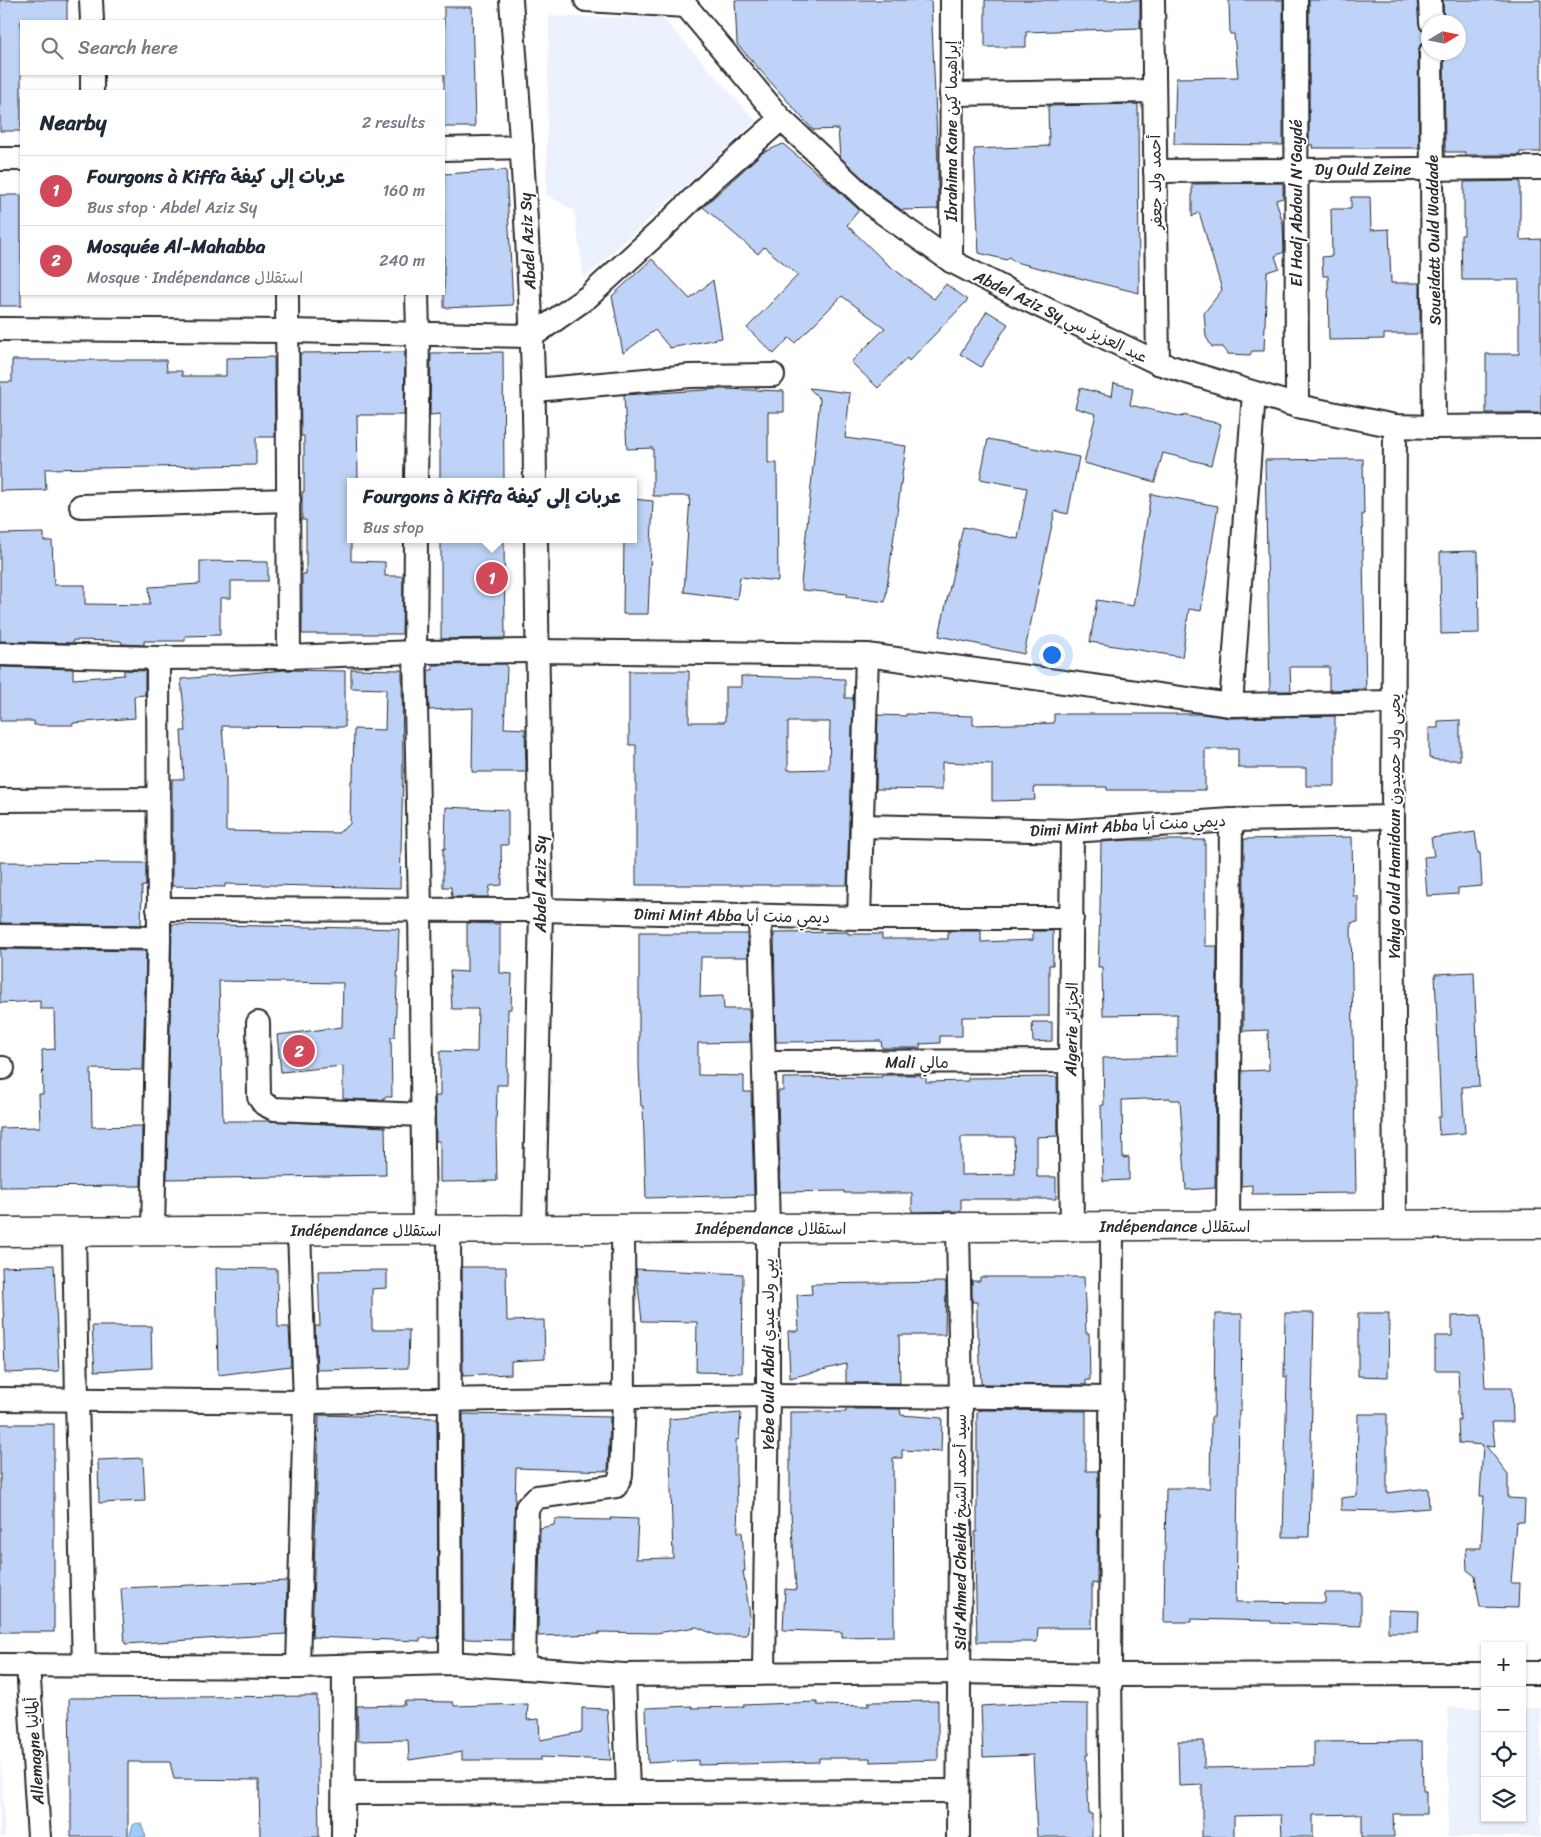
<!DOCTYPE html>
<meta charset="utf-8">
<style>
:root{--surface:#fff;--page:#f6f6f7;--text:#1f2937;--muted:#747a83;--line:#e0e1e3;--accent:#d1495b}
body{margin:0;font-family:Sriracha,"Playpen Sans Arabic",sans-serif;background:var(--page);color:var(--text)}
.controls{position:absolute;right:15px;bottom:15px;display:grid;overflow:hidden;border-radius:0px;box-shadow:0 1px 4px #0004}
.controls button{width:45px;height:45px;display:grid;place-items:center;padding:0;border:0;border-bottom:1px solid var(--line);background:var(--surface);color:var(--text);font:25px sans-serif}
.compass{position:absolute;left:1421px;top:15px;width:45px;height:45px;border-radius:50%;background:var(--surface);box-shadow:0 1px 4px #0004;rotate:80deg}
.you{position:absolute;left:1051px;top:654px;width:18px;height:18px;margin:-12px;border:4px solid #fff;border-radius:50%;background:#1a73e8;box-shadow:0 0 0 8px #1a73e833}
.badge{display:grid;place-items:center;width:32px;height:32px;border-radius:50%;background:var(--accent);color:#fff;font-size:16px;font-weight:700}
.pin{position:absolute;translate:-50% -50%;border:2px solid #fff;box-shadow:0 1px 5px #0006}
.popup{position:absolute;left:347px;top:478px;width:290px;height:65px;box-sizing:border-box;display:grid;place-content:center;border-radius:0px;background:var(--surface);filter:drop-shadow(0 1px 4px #0005);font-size:16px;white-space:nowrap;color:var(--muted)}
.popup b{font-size:19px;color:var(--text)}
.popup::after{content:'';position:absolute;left:50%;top:100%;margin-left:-10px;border:10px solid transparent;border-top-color:var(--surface)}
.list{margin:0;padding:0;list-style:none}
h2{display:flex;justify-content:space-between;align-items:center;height:65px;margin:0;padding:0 20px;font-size:21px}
h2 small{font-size:16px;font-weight:400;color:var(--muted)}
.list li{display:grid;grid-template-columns:32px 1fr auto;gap:15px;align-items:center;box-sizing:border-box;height:70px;padding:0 20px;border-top:1px solid var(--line)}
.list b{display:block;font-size:19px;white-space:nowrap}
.list p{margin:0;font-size:16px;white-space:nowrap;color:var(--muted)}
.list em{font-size:16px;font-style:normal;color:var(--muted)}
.icon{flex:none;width:28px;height:28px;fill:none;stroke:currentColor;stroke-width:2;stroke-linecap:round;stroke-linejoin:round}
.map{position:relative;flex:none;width:1541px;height:1837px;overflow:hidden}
.search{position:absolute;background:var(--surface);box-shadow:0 1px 4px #0004;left:20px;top:20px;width:425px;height:55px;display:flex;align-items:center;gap:12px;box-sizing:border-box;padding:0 18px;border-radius:0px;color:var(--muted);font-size:19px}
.panel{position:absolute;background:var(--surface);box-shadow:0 1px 4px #0004;left:20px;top:90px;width:425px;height:205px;border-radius:0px}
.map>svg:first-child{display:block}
.built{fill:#ecf2fd}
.water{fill:#9ecbf9;stroke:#708ba7}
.building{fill:#bed3f7;stroke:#2b2b2b;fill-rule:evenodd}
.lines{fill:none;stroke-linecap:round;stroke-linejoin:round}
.street-casing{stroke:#2b2b2b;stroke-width:26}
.secondary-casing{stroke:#2b2b2b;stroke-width:31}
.street{stroke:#fff;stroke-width:22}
.secondary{stroke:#fff;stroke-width:28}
.labels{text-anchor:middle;stroke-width:4;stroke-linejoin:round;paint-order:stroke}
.street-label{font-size:16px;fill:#2b2b2b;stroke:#fff}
</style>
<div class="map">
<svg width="1541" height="1837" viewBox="0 0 1541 1837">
<rect width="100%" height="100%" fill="#fff"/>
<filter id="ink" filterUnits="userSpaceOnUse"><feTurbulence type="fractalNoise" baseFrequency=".02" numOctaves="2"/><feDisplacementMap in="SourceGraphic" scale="10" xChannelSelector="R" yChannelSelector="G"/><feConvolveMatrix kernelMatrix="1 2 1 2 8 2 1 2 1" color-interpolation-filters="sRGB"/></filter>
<g filter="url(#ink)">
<g class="built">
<polygon points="549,16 663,18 756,121 584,279 574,211 546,194"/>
<polygon points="1448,1708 1485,1708 1485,1818 1522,1818 1522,1708 1541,1708 1541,1837 1448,1837"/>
<polygon points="0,1754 5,1837 0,1837"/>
</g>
<polygon class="water" points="137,1823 141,1824 146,1837 129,1837 133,1825"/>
<g class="building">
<polygon points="0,0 67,0 67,21 21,21 21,131 0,131"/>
<polygon points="735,0 931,0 938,165 938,209 902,210 884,198 840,157 838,129 813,130 737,44"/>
<polygon points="985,0 1140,0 1140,28 1026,32 1026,47 985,47"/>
<polygon points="1229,0 1283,0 1283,145 1174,144 1176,78 1238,77 1234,34 1230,34"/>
<polygon points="1309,0 1417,0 1420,29 1428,34 1428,39 1420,45 1418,52 1419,148 1312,148 1313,145 1309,145"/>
<polygon points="1443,0 1541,0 1541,152 1520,152 1520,155 1465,155 1465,152 1445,152 1444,52 1458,52 1458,22 1444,22"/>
<polygon points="444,7 472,7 475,127 444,127"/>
<polygon points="1138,104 1139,293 1015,262 1009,257 1007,260 979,253 974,149 1049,146 1048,106"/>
<polygon points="783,144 834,187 859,210 847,225 887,264 934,299 946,284 968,300 909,361 907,358 878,388 851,362 885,328 842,296 795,343 789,338 774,354 747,328 798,275 764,247 758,254 703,207 762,153"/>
<polygon points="506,170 513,305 444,308 444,174"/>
<polygon points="1520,181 1520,240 1541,239 1541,413 1486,413 1486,354 1519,354 1519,280 1462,280 1461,235 1464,235 1464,182"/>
<polygon points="1283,183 1283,198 1276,200 1283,224 1284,252 1275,256 1279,268 1267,272 1264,351 1252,351 1250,355 1228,354 1223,347 1212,347 1206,337 1204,313 1222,290 1199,212 1192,217 1192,184"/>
<rect x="0" y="195" width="21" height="111"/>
<polygon points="1351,197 1370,197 1371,230 1389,229 1391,283 1420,283 1420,334 1384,334 1384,339 1329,340 1328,276 1323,276 1322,257 1332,256 1331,209 1351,209"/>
<polygon points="652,259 690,299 713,280 722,338 670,348 655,330 623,353 612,296"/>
<polygon points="987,311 1008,324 981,367 960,354"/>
<polygon points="405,352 404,415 357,415 358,482 351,482 351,561 385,562 385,576 403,576 402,634 302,634 302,574 306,574 306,520 302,520 302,492 304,492 304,436 301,436 300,353"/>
<polygon points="503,352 504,482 440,482 440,414 430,415 431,353"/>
<polygon points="274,357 275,437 256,437 256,465 45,469 46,490 0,491 0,382 12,382 12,360 166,360 167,371 182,371 182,376 226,376 226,358"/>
<polygon points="1114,383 1133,388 1130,405 1183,417 1183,415 1221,424 1211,465 1163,453 1155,482 1084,463 1096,414 1075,408 1080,388 1112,396"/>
<polygon points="809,388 850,393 845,438 906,446 885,602 846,597 847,594 802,590 802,584 801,583 820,399"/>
<polygon points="721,389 784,391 784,412 768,412 768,463 777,463 778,581 740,577 737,599 684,592 690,496 653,496 653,448 627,449 624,395"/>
<polygon points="988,439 1079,457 1068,514 1055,511 1024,654 939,636 963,527 1018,539 1027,488 980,479"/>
<polygon points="1363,459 1364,514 1362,514 1366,689 1329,690 1329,667 1290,667 1291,691 1270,691 1265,460"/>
<polygon points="1151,494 1218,506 1201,611 1189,609 1182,657 1090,642 1097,600 1133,606"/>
<polygon points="633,499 653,501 648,614 623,614 624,539 633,539"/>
<polygon points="44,533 44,541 52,541 54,585 85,585 85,604 150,605 149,587 200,584 200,561 268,562 268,581 231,581 231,598 220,598 220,635 185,636 185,641 144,641 144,645 122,644 121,641 73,640 73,643 0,641 0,534"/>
<polygon points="441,539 504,539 505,638 441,639"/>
<polygon points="1478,551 1479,633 1441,634 1440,552"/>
<polygon points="506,664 507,669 504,728 525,729 526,772 472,772 473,708 429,710 428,670 433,670 433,665"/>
<polygon points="0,667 73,669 73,679 124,675 124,670 145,671 145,695 134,696 135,718 73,723 73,725 34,725 34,721 0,721"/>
<polygon points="351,669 402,670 403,773 400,888 225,884 225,887 172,886 172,779 184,779 181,731 186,731 181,679 285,670 345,671 345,727 222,726 226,779 226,831 338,833 350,824 351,780 353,780 354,729 385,730 386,689 351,688"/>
<path d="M629 671H689V722H725V687H741V676L845 679V698H853L847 885H636V745H629ZM788 722H830L829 769 788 770Z"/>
<polygon points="906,714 973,716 973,725 1054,723 1054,714 1202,714 1231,718 1335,716 1335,786 1306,786 1306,768 1238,768 1238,749 1205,749 1205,790 1107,790 1107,787 1034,787 1035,800 992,801 992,764 942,762 942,790 876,789 878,715 906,716"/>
<polygon points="1460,720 1460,760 1437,760 1429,758 1429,728 1438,728 1438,721"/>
<polygon points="446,807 508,810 508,845 501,845 502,885 490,886 488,897 452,897 451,887 443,887 443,849 445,849"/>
<polygon points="1475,832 1478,853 1480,853 1482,886 1458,888 1458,894 1427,896 1424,857 1434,856 1431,838"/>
<polygon points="1352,837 1353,896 1358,896 1358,922 1351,923 1356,1193 1252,1194 1252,1185 1241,1186 1242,1071 1269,1070 1268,1030 1243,1031 1244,839"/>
<polygon points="1130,840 1205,840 1205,946 1217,946 1215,1188 1186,1190 1180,1100 1170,1100 1170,1098 1122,1100 1123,1158 1129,1157 1129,1180 1103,1181 1101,1105 1104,1105 1103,1058 1177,1056 1177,1014 1103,1015 1102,967 1098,967 1100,910 1101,842"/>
<polygon points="0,862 146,863 146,886 142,886 141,924 146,925 0,923"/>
<polygon points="467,923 500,924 500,973 512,974 511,1009 508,1009 507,1085 497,1085 496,1131 497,1181 440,1182 440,1141 436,1141 435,1096 440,1096 440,1051 477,1052 478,1009 452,1009 450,971 467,972"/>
<polygon points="172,924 399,929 395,1037 391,1037 392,1097 384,1097 384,1100 343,1099 343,1066 281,1072 277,1035 342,1027 343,983 219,981 223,1121 268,1121 385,1127 386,1175 167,1179"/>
<polygon points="948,931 981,931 981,942 1033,940 1033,931 1053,931 1053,965 1049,965 1049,1016 962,1017 962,1036 940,1036 940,1043 920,1044 920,1048 882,1048 881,1041 776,1042 774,933 848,932 848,934 882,934 882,939 948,939"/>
<polygon points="639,932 658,932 658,934 747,934 748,957 701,957 700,997 723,996 724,1009 749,1009 750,1042 698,1043 698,1075 744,1076 744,1092 751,1092 754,1195 646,1198 643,1106 641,1106 639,1067"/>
<polygon points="0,949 146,951 143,1070 91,1069 92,1127 142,1126 141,1186 0,1187 0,1128 40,1127 39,1094 43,1094 42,1050 55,1049 54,1009 40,1009 40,1001 0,1003"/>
<polygon points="1474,972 1479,1086 1462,1087 1465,1133 1439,1135 1438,1117 1441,1117 1435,974"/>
<polygon points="1032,1022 1052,1022 1052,1041 1033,1042"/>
<path d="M882 1075H921V1077H926V1082L968 1081V1078L1057 1077 1058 1136 1037 1137V1177H1056V1199H961V1211L912 1212V1193H844V1191L780 1192 778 1091H783V1078L882 1077ZM961 1137H1014L1015 1174 961 1175Z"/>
<polygon points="54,1265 59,1371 5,1373 2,1267"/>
<polygon points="462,1267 506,1267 507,1321 544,1320 545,1359 511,1361 511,1374 463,1376"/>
<polygon points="216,1268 277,1269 278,1327 289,1327 291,1366 218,1375"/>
<polygon points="636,1269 743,1274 742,1373 696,1372 697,1322 642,1321"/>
<polygon points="387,1270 387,1288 372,1289 372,1330 409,1330 408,1368 317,1370 315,1326 320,1326 318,1271"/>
<polygon points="980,1277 1084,1277 1086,1333 1089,1333 1090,1380 1086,1380 1086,1385 981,1384 979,1336 977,1336 977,1302 972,1302 972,1281 980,1281"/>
<polygon points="946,1282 945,1335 899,1335 900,1383 846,1383 846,1364 790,1378 788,1331 799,1331 797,1295 812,1294 811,1284"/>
<polygon points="1285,1313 1314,1313 1309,1537 1283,1537 1287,1377 1284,1377"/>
<polygon points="1358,1313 1389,1313 1388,1377 1358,1376"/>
<polygon points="1215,1314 1242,1314 1241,1410 1239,1410 1236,1602 1325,1603 1325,1593 1361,1593 1361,1626 1271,1623 1271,1621 1191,1619 1191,1622 1164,1622 1166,1488 1210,1488 1211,1417 1214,1417"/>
<polygon points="1481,1315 1485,1387 1512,1387 1513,1422 1492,1422 1495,1447 1486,1446 1508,1474 1508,1498 1525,1499 1524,1522 1516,1522 1511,1583 1519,1583 1518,1608 1480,1607 1475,1576 1467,1570 1466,1548 1481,1548 1484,1496 1480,1496 1483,1445 1459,1443 1458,1420 1460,1420 1458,1370 1435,1370 1435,1336 1452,1336 1452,1316"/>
<polygon points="92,1326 151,1326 152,1368 95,1371"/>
<polygon points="846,1409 900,1409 901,1415 942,1418 941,1452 902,1450 902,1458 893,1458 894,1636 842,1637 842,1632 783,1630 785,1589 796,1590 791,1513 790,1513 790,1412 846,1412"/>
<polygon points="982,1410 1086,1411 1086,1471 1098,1471 1097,1584 1092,1583 1092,1628 1038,1628 1037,1642 977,1642 975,1557 975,1532 977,1532 977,1411"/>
<polygon points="741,1413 739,1439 736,1440 736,1473 738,1532 742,1532 745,1571 743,1571 750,1616 747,1635 716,1635 697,1627 656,1633 599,1632 599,1634 538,1636 540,1528 554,1525 555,1519 611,1520 610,1518 638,1519 636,1559 673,1558 669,1419"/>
<polygon points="463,1414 610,1417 608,1471 516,1468 511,1640 464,1639"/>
<polygon points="1358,1414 1387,1414 1387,1493 1428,1488 1429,1508 1393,1511 1341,1510 1341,1498 1357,1496"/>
<polygon points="319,1415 437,1418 438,1638 420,1638 420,1641 312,1637"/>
<rect x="0" y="1424" width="54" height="208"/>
<polygon points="143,1458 145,1501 99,1503 98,1460"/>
<polygon points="287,1581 286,1634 125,1644 121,1588"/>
<polygon points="1388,1610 1419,1611 1418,1632 1388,1632"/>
<polygon points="317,1696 319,1837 260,1837 259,1780 174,1779 170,1762 128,1762 128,1837 71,1837 71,1763 70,1763 69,1698"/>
<polygon points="404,1701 453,1702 454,1706 528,1704 527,1720 539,1719 540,1740 582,1732 582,1708 607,1709 611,1760 541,1757 541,1760 462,1760 462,1752 409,1760 408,1740 358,1741 357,1706 405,1705"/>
<polygon points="938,1701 938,1760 870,1762 870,1758 819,1758 819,1762 698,1765 698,1760 648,1763 646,1708 692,1706 692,1708 743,1707 743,1705 817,1702 817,1705 869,1706 868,1702"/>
<polygon points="1035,1703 1088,1704 1088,1755 1086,1755 1089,1814 1092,1814 1092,1837 1037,1837 1033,1755 983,1757 981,1706"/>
<polygon points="1178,1741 1204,1741 1204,1768 1314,1766 1314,1742 1422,1741 1423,1791 1426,1791 1426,1814 1393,1814 1394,1837 1362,1837 1362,1814 1313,1815 1313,1837 1282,1837 1281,1815 1234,1816 1234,1837 1202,1837 1202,1785 1179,1786"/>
</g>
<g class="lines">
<g class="street-casing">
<g id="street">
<polyline points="91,0 92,21"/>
<path d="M511 0C523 160 534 321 535 482"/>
<polyline points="586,0 686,6"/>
<polyline points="683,0 686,6 781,119 876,208 951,261 1011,292 1158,363 1297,406 1395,426 1434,427 1541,426"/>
<polyline points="1153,0 1158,363"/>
<polyline points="1296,0 1297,406"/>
<polyline points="1430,0 1431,22"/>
<polyline points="1431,52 1434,427"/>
<polyline points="92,74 92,91"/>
<polyline points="951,94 1154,91"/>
<polyline points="444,149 522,147"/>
<polyline points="0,159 21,159"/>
<polyline points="1155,171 1541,168"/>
<polyline points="951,261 952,0"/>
<polyline points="287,294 289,657"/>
<polyline points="0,329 288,331 532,336 589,296 661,230 713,179 781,119"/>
<polyline points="535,390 690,376 773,375"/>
<polyline points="1395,426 1393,817 1395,1225"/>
<polyline points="416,482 418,333 417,294"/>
<polyline points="81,506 289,500"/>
<polyline points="416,539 415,652 420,911 424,1230"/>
<polyline points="0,654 158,658 289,657 415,652 536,651 867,655 1231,705 1394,702"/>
<polyline points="1231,705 1254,393"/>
<polyline points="0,800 158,799"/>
<polyline points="862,826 1072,831 1231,820 1393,817"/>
<polyline points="158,909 541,910 859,918 1072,918"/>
<polyline points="760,916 768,1228 768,1395 764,1672"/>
<polyline points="859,918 867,655"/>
<polyline points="0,936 159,938"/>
<polyline points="258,1023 259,1097 264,1104 274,1109 423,1115"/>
<polyline points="764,1062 1070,1061"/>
<polyline points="0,1068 3,1068"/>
<polyline points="1228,1226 1231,820"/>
<polyline points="1072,1227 1070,1061 1072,831"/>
<polyline points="534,1229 541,910 536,539"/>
<polyline points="449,1230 451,1663"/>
<polyline points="74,1231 77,1399 84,1665"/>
<polyline points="153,1231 159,938 158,658"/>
<polyline points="0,1399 305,1402 768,1395 1112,1398"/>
<polyline points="28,1664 39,1837"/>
<polyline points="0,1665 298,1667 451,1663 624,1675 958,1672 1110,1675 1485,1674"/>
<polyline points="298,1667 305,1402 299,1230"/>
<polyline points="524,1668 527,1507 537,1497 616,1486 621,1475 624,1398 623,1229"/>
<polyline points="1522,1673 1541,1673"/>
<polyline points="624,1675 628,1792"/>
<polyline points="344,1793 958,1791"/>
<polyline points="343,1837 344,1666"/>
<polyline points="958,1837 961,1397 958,1227"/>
<polyline points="1112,1837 1110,1675 1112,1227"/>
</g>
</g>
<g class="secondary-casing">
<polyline id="secondary" points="0,1232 1541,1224"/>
</g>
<use href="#street" class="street"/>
<use href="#secondary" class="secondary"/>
</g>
</g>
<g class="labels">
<g class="street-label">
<text transform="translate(951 131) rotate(-90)" y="6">Ibrahima Kane إبراهيما كين</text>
<text x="1363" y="175">Dy Ould Zeine</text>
<text transform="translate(1155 182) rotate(-91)" y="6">أحمد ولد جعفر</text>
<text transform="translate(1296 203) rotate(-90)" y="6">El Hadj Abdoul N'Gaydé</text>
<text transform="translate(1433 240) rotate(-91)" y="6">Soueidatt Ould Waddade</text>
<text transform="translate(527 241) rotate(-93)" y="6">Abdel Aziz Sy</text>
<text transform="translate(1061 316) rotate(26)" y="6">Abdel Aziz Sy عبد العزيز سي</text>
<text transform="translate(1128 825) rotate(-3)" y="6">Dimi Mint Abba ديمي منت أبا</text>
<text transform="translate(1394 826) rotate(-90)" y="6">Yahya Ould Hamidoun يحيى ولد حميدون</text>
<text transform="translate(540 884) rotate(-90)" y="6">Abdel Aziz Sy</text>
<text transform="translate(732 915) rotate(1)" y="6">Dimi Mint Abba ديمي منت أبا</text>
<text transform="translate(1071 1029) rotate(-89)" y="6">Algerie الجزائر</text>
<text x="917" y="1068">Mali مالي</text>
<text x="1175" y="1232">Indépendance استقلال</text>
<text x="771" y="1234">Indépendance استقلال</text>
<text x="366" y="1236">Indépendance استقلال</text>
<text transform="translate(768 1354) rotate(-90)" y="6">Yebe Ould Abdi يبي ولد عبدي</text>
<text transform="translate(960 1532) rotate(-90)" y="6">Sid'Ahmed Cheikh سيد أحمد الشيخ</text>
<text transform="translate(34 1751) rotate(-94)" y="6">Allemagne ألمانيا</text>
</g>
</g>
</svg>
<div class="controls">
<button>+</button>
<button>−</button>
<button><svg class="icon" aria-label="locate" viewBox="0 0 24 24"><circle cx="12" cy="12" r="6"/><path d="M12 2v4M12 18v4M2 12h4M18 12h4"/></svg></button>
<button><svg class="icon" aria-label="layers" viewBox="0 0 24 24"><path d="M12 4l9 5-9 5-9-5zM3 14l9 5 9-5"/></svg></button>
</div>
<svg class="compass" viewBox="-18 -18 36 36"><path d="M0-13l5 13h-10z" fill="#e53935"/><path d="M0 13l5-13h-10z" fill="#747a83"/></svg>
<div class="you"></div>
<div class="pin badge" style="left:492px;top:578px">1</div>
<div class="popup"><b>Fourgons à Kiffa عربات إلى كيفة</b>Bus stop</div>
<div class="pin badge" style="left:299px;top:1051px">2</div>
<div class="search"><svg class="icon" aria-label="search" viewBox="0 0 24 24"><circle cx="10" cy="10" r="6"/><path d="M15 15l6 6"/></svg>Search here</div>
<section class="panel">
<h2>Nearby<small>2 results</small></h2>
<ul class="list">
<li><span class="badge">1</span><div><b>Fourgons à Kiffa عربات إلى كيفة</b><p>Bus stop · Abdel Aziz Sy</p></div><em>160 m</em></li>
<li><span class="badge">2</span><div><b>Mosquée Al-Mahabba</b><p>Mosque · Indépendance استقلال</p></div><em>240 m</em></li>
</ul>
</section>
</div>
